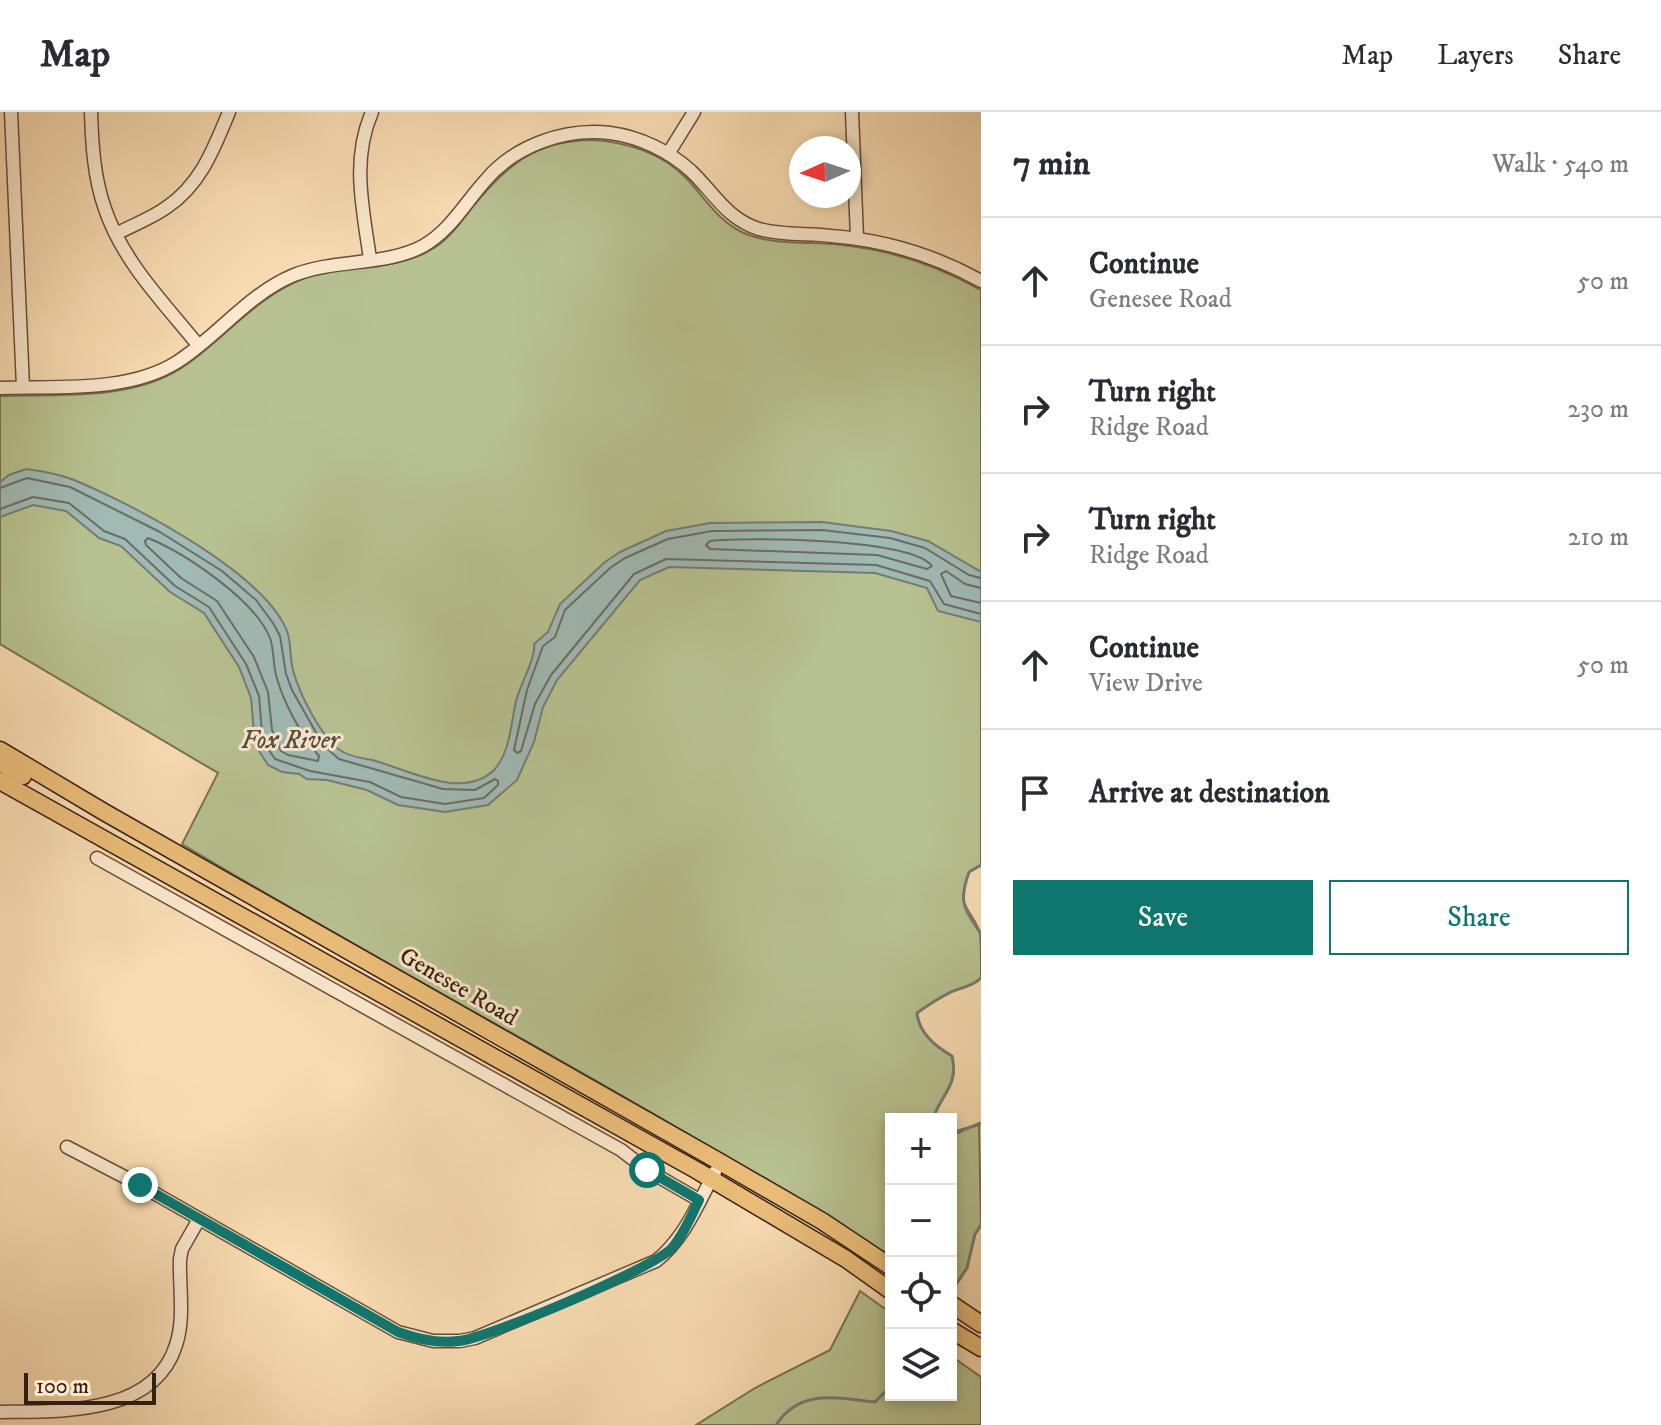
<!DOCTYPE html>
<meta charset="utf-8">
<style>
:root{--surface:#fff;--page:#f2f2f3;--text:#2b2b33;--muted:#7c7c81;--line:#e1e1e2;--accent:#0f766e}
body{margin:0;font-family:"IM FELL DW Pica",serif;background:var(--page);color:var(--text)}
.controls{position:absolute;right:24px;bottom:24px;display:grid;overflow:hidden;border-radius:0px;box-shadow:0 4px 12px #0003}
.controls button{width:72px;height:72px;display:grid;place-items:center;padding:0;border:0;border-bottom:2px solid var(--line);background:var(--surface);color:var(--text);font:40px sans-serif}
.compass{position:absolute;left:789px;top:24px;width:72px;height:72px;border-radius:50%;background:var(--surface);box-shadow:0 4px 12px #0003;rotate:267deg}
.scale{position:absolute;left:24px;bottom:20px;width:132px;box-sizing:border-box;padding-left:8px;border:4px solid #36200f;border-top:0;font-size:22px;line-height:28px;white-space:nowrap;color:#36200f;-webkit-text-stroke:6px #fbe8ce;paint-order:stroke}
.stop{position:absolute;width:24px;height:24px;margin:-18px;border:6px solid #0f766e;border-radius:50%;background:#fff}
.stop.end{background:#0f766e;border-color:#fff;box-shadow:0 2px 8px #0008}
.list{margin:0;padding:0;list-style:none}
h2{display:flex;justify-content:space-between;align-items:center;height:104px;margin:0;padding:0 32px;font-size:34px}
h2 small{font-size:26px;font-weight:400;color:var(--muted)}
.list li{display:grid;grid-template-columns:52px 1fr auto;gap:24px;align-items:center;box-sizing:border-box;height:128px;padding:0 32px;border-top:2px solid var(--line)}
.list b{display:block;font-size:30px;white-space:nowrap}
.list p{margin:0;font-size:26px;white-space:nowrap;color:var(--muted)}
.list em{font-size:26px;font-style:normal;color:var(--muted)}
.actions{display:flex;gap:16px;padding:24px 32px}
.actions a{flex:1;padding:18px 0;border:2px solid var(--accent);border-radius:0px;text-align:center;font-size:28px;color:var(--accent)}
.actions .main{background:var(--accent);color:#fff}
.icon{flex:none;width:44px;height:44px;fill:none;stroke:currentColor;stroke-width:2;stroke-linecap:round;stroke-linejoin:round}
.map{position:relative;flex:none;width:981px;height:1313px;overflow:hidden}
header{display:flex;align-items:center;gap:48px;box-sizing:border-box;height:112px;padding:0 40px;background:var(--surface);border-bottom:2px solid var(--line)}
header strong{font-size:38px}
nav{display:flex;gap:44px;margin-inline-start:auto;font-size:28px}
main{display:flex}
aside{flex:1;background:var(--surface)}
.map>svg:first-child{display:block}
.green{fill:#b8c291;stroke:#777150;stroke-width:2}
.water{fill:#a0bab5;stroke:#767c73;stroke-width:2}
.lines{fill:none;stroke-linecap:round;stroke-linejoin:round}
.shore{stroke:#6b6d62;stroke-width:2}
.stream{stroke:#767c73;stroke-width:3}
.minor-casing{stroke:#674f38;stroke-width:15}
.major-casing{stroke:#36200f;stroke-width:19}
.minor{stroke:#fbe8ce;stroke-width:12}
.major{stroke:#ecbe7a;stroke-width:16}
.route{stroke:#0f766e;stroke-width:10}
.labels{text-anchor:middle;stroke-width:6;stroke-linejoin:round;paint-order:stroke}
.street-label{font-size:24px;fill:#36200f;stroke:#fbe8ce}
.water-label{font-size:26px;font-style:italic;fill:#564e41;stroke:#fbe8ce}
</style>
<header>
<strong>Map</strong>
<nav><a>Map</a><a>Layers</a><a>Share</a></nav>
</header>
<main>
<div class="map">
<svg width="981" height="1313" viewBox="0 0 981 1313">
<rect width="100%" height="100%" fill="#f9dcb3"/>
<filter id="stains"><feTurbulence type="fractalNoise" baseFrequency=".0025" numOctaves="4"/><feColorMatrix values="0 0 0 0 .2 0 0 0 0 .09 0 0 0 0 .02 0 0 0 .5 -.17"/></filter>
<radialGradient id="worn" r=".72"><stop offset=".6" stop-color="#630" stop-opacity="0"/><stop offset="1" stop-color="#630" stop-opacity=".3"/></radialGradient>
<g class="green">
<path d="M593 28C627 30 663 41 687 67 705 86 719 110 744 121 773 134 811 129 842 133 891 138 938 154 981 178V753L969 760C956 798 967 789 980 820 981 832 981 853 981 866 972 875 962 875 951 880 939 886 928 893 917 901 919 921 935 934 952 944 959 974 941 982 933 1007H891V1147C661 997 417 873 182 732L218 661 0 532V284C54 282 125 288 173 261 220 234 253 185 305 166 346 151 397 160 434 136 450 126 461 110 472 96 505 54 536 28 593 28Z"/>
<polygon points="979,1011 981,1113 975,1122 967,1156 951,1180 951,1021 958,1021"/>
<polygon points="860,1179 891,1201 891,1283 951,1283 951,1244 981,1265 981,1313 696,1313 755,1276 830,1238"/>
</g>
<path class="water" d="M26 357C43 359 59 362 74 368 130 391 268 462 288 522 291 533 290 546 293 558 299 581 322 628 343 640 352 645 362 646 372 648 407 657 462 689 494 658 510 641 511 611 516 589 520 573 536 546 534 532L548 520 560 492 605 450 620 440 666 419 710 411 822 410 891 419 928 429 981 460V510L938 499 927 476 875 461 669 455 640 468 557 568 543 595 534 630 517 668 488 693 445 700 398 693 367 678 327 668 307 667 299 662 282 660 268 653 259 639 254 621 251 586 239 555 204 501 170 480 121 434 99 426 66 399 33 393 0 405V370L9 363Z"/>
<g class="lines">
<g class="shore">
<polyline points="0,376 27,366 70,375 160,420 222,459 256,488 273,511 280,524 286,562 292,578 323,633 339,647 443,677 475,678 495,667 498,669 498,673 484,686 445,692 401,685 370,670 310,659 275,647 267,635 262,620 259,584 246,552 209,495 175,474 125,427 104,419 69,391 33,385 0,397"/>
<path d="M148 426C185 441 255 488 270 526 274 537 273 551 276 563 283 590 301 623 319 644L318 649 288 643 281 639 272 618 268 580 254 545 217 489 181 466 146 433 145 429Z"/>
<path d="M710 429C747 425 910 426 932 454L927 457 877 443 710 437 706 433Z"/>
<polyline points="981,466 969,463 925,436 890,426 822,418 712,419 668,427 625,446 610,456 565,498 555,525 543,534 527,578 514,638 517,641 521,639 535,592 551,563 634,462 666,447 876,453 930,469 944,492 981,502"/>
<polyline points="981,476 965,472 946,459 941,462 951,484 981,491"/>
</g>
<g class="stream">
<path d="M981 753 969 760C958 791 964 796 981 822"/>
<path d="M933 1007C941 982 959 974 952 944 935 934 919 921 917 901 928 893 939 886 951 880 962 875 972 875 981 866"/>
<polyline points="951,1021 981,1012"/>
<polyline points="951,1180 967,1156 975,1122 981,1113"/>
<path d="M776 1313C800 1276 837 1286 875 1290L891 1274"/>
</g>
<g class="minor-casing">
<g id="minor">
<polyline points="11,0 23,275"/>
<path d="M91 0C92 33 94 66 105 97 123 150 164 191 198 233"/>
<polyline points="852,0 857,126"/>
<polyline points="668,42 694,0"/>
<path d="M116 122C133 113 152 106 167 95 201 72 214 36 229 0"/>
<path d="M370 147C363 97 351 48 372 0"/>
<path d="M0 276C57 274 128 281 177 250 218 224 248 182 294 163 334 147 386 154 423 134 450 119 465 91 485 69 515 33 565 16 610 21 640 25 669 39 691 59 714 81 727 107 759 117 783 124 808 121 831 124 884 128 934 143 981 169"/>
<polyline points="97,746 621,1038 647,1058 699,1088"/>
<path d="M67 1035 140 1073 398 1220 433 1229H460L475 1226 656 1149C685 1126 698 1091 715 1060"/>
<path d="M0 1300C60 1299 154 1304 176 1233 185 1206 179 1175 180 1147L182 1137 199 1107"/>
</g>
</g>
<g class="major-casing">
<g id="major">
<polyline points="0,638 104,700 720,1050 822,1109 891,1155"/>
<polyline points="0,651 23,664"/>
<polyline points="0,669 696,1058 846,1147 891,1179"/>
<polyline points="951,1192 981,1212"/>
<polyline points="951,1218 981,1236"/>
</g>
</g>
<use href="#minor" class="minor"/>
<use href="#major" class="major"/>
</g>
<g class="lines">
<path class="route" d="M140 1073 398 1220C417 1227 437 1232 458 1229 487 1227 654 1156 672 1136 684 1122 691 1104 699 1088L647 1058"/>
</g>
<g class="labels">
<g class="street-label">
<text transform="translate(459 874) rotate(30)" y="8">Genesee Road</text>
</g>
<g class="water-label">
<text x="290" y="636">Fox River</text>
</g>
</g>
<rect width="100%" height="100%" filter="url(#stains)"/>
<rect width="100%" height="100%" fill="url(#worn)"/>
</svg>
<div class="controls">
<button>+</button>
<button>−</button>
<button><svg class="icon" aria-label="locate" viewBox="0 0 24 24"><circle cx="12" cy="12" r="6"/><path d="M12 2v4M12 18v4M2 12h4M18 12h4"/></svg></button>
<button><svg class="icon" aria-label="layers" viewBox="0 0 24 24"><path d="M12 4l9 5-9 5-9-5zM3 14l9 5 9-5"/></svg></button>
</div>
<svg class="compass" viewBox="-18 -18 36 36"><path d="M0-13l5 13h-10z" fill="#e53935"/><path d="M0 13l5-13h-10z" fill="#7c7c81"/></svg>
<div class="scale">100 m</div>
<div class="stop" style="left:647px;top:1058px"></div>
<div class="stop end" style="left:140px;top:1073px"></div>
</div>
<aside>
<h2>7 min<small>Walk · 540 m</small></h2>
<ul class="list">
<li><svg class="icon" aria-label="ahead" viewBox="0 0 24 24"><path d="M12 20V5M6 11l6-6 6 6"/></svg><div><b>Continue</b><p>Genesee Road</p></div><em>50 m</em></li>
<li><svg class="icon" aria-label="right" viewBox="0 0 24 24"><path d="M7 20v-9h11M14 6l5 5-5 5"/></svg><div><b>Turn right</b><p>Ridge Road</p></div><em>230 m</em></li>
<li><svg class="icon" aria-label="right" viewBox="0 0 24 24"><path d="M7 20v-9h11M14 6l5 5-5 5"/></svg><div><b>Turn right</b><p>Ridge Road</p></div><em>210 m</em></li>
<li><svg class="icon" aria-label="ahead" viewBox="0 0 24 24"><path d="M12 20V5M6 11l6-6 6 6"/></svg><div><b>Continue</b><p>View Drive</p></div><em>50 m</em></li>
<li><svg class="icon" aria-label="arrive" viewBox="0 0 24 24"><path d="M6 21V4h12l-3 4 3 4H6"/></svg><div><b>Arrive at destination</b></div></li>
</ul>
<div class="actions"><a class="main">Save</a><a>Share</a></div>
</aside>
</main>
